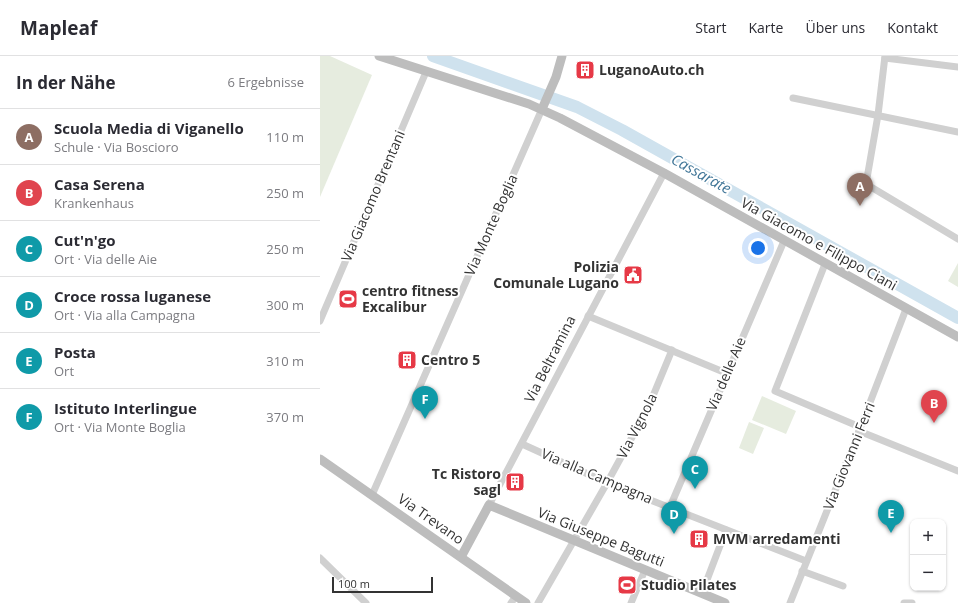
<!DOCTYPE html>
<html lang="de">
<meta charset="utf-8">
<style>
:root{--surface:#fff;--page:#f2f2f3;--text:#2b2b33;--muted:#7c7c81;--line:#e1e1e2;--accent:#e63946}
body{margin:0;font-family:"Open Sans",sans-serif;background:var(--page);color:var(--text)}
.controls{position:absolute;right:12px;bottom:12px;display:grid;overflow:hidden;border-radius:8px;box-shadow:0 1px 3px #0004}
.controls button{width:36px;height:36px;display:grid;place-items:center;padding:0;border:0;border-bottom:1px solid var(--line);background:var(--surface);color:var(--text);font:20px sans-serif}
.scale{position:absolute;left:12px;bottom:10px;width:101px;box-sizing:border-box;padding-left:4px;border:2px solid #333;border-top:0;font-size:11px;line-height:14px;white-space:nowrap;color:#333;-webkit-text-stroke:3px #fff;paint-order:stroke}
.you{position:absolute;left:438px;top:192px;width:14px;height:14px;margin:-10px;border:3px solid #fff;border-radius:50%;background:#1a73e8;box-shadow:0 0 0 6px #1a73e833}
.badge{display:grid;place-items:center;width:26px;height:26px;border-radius:50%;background:var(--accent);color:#fff;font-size:13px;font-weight:700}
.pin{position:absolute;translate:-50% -33px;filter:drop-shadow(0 1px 2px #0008)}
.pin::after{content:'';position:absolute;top:21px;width:14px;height:12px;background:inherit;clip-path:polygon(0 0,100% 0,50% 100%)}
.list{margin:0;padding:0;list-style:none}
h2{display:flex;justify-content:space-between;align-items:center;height:52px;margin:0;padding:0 16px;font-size:17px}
h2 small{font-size:13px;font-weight:400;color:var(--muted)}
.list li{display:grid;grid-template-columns:26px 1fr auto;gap:12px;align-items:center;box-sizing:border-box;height:56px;padding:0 16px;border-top:1px solid var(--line)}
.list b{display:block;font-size:15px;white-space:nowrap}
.list p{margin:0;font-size:13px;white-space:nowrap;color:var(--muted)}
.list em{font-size:13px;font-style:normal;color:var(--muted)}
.map{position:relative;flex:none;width:638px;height:547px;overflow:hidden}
header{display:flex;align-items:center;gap:24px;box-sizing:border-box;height:56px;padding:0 20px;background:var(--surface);border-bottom:1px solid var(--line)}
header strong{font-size:19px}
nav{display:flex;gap:22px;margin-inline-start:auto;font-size:14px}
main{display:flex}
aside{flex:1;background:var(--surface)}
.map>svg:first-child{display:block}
.green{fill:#e6ecdf}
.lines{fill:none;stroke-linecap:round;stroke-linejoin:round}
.river{stroke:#cfe2ee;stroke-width:12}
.street{stroke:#d0d0d0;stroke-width:7}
.secondary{stroke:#bdbdbd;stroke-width:9}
.labels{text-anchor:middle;stroke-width:4;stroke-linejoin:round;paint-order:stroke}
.poi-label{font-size:14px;font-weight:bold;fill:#333;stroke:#fff;text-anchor:start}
.street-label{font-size:14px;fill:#333;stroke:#fff}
.water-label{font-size:15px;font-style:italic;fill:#3f7597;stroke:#fff}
</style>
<header>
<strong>Mapleaf</strong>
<nav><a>Start</a><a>Karte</a><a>Über uns</a><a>Kontakt</a></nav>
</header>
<main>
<aside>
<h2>In der Nähe<small>6 Ergebnisse</small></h2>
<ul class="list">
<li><span class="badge" style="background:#8d6e63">A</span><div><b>Scuola Media di Viganello</b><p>Schule · Via Boscioro</p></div><em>110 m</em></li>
<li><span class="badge" style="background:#e0444e">B</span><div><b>Casa Serena</b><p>Krankenhaus</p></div><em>250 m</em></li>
<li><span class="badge" style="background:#0f9aa8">C</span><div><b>Cut'n'go</b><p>Ort · Via delle Aie</p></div><em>250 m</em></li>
<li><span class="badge" style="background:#0f9aa8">D</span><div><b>Croce rossa luganese</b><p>Ort · Via alla Campagna</p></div><em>300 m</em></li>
<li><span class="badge" style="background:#0f9aa8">E</span><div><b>Posta</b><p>Ort</p></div><em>310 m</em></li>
<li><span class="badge" style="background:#0f9aa8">F</span><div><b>Istituto Interlingue</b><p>Ort · Via Monte Boglia</p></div><em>370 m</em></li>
</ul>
</aside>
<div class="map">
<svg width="638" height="547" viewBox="0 0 638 547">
<rect width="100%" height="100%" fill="#fff"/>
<g class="green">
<polygon points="0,0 10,0 52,19 0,141"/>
<polygon points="638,207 638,231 628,225"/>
<polygon points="442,340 476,355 466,378 432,364"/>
<polygon points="429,366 444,372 433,398 419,392"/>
</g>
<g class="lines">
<polyline class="river" points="113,0 257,51 302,74 638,262"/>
<g class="street">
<polyline points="565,0 558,59 546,128 638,183"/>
<polyline points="565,2 638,11"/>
<polyline points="473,42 638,76"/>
<polyline points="505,208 455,335 540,371"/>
<polyline points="268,260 406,317"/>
<polyline points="0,265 106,16"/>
<polyline points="539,375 638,415"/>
<polyline points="202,388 292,429 486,505"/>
<polyline points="52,439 222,53"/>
<polyline points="169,449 344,117"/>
<polyline points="350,451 464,185"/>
<polyline points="0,502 46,547"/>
<polyline points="482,515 523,530"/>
<polyline points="382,537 406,474"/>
<polyline points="191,547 196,540"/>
<polyline points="218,547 287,427 328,352 352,294"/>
<polyline points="311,547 325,514"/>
<polyline points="470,547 539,375 586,253"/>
<polyline points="584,547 592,547"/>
</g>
<g class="secondary">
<polyline points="59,0 209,48 240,62 344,117 638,281"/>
<polyline points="222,53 236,21 242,0"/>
<polyline points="0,403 206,547"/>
<polyline points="141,501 169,449 405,547"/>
</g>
</g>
<defs>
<g id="building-square" transform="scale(1)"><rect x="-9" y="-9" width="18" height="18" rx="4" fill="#e63946" stroke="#fff"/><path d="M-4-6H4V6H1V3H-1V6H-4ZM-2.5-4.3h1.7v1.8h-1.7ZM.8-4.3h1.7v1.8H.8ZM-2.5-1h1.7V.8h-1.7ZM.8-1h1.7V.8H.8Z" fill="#fff"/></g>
<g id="civic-square" transform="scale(1)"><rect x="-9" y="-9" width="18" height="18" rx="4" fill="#e63946" stroke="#fff"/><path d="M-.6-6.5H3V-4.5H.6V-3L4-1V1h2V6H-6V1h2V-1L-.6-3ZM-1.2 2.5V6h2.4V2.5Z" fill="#fff"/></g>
<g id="stadium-square" transform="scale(1)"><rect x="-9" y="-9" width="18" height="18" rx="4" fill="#e63946" stroke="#fff"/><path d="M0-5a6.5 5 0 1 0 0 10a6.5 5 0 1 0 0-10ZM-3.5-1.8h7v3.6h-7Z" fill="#fff"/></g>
</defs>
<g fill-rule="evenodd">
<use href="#building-square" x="265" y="14"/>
<use href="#civic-square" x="313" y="219"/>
<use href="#stadium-square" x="28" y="243"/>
<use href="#building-square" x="87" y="304"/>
<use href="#building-square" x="195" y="426"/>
<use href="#building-square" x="379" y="483"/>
<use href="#stadium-square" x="307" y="529"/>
</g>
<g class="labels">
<g class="poi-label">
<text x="279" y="19">LuganoAuto.ch</text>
<text x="299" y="216" text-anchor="end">Polizia<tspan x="299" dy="16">Comunale Lugano</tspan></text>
<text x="42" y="240">centro fitness<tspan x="42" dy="16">Excalibur</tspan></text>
<text x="101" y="309">Centro 5</text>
<text x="181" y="423" text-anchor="end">Tc Ristoro<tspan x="181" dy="16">sagl</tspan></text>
<text x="393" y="488">MVM arredamenti</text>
<text x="321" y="534">Studio Pilates</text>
</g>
<g class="street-label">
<text transform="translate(53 140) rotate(-67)" y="5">Via Giacomo Brentani</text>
<text transform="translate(171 169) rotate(-66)" y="5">Via Monte Boglia</text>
<text transform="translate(499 188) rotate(29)" y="5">Via Giacomo e Filippo Ciani</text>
<text transform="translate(230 303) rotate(-63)" y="5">Via Beltramina</text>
<text transform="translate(406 318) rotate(-67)" y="5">Via delle Aie</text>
<text transform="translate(317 370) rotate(-63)" y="5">Via Vignola</text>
<text transform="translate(529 400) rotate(-68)" y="5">Via Giovanni Ferri</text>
<text transform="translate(277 420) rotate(23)" y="5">Via alla Campagna</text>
<text transform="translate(111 463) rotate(35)" y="5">Via Trevano</text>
<text transform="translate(281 481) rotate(22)" y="5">Via Giuseppe Bagutti</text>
</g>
<g class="water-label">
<text transform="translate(381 118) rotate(29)" y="5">Cassarate</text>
</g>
</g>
</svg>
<div class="controls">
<button>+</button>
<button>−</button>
</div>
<div class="scale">100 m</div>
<div class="you"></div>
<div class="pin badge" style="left:540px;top:150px;background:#8d6e63">A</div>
<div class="pin badge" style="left:614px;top:367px;background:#e0444e">B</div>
<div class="pin badge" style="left:375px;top:433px;background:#0f9aa8">C</div>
<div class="pin badge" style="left:354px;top:478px;background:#0f9aa8">D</div>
<div class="pin badge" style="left:571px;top:477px;background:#0f9aa8">E</div>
<div class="pin badge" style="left:105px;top:363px;background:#0f9aa8">F</div>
</div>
</main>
